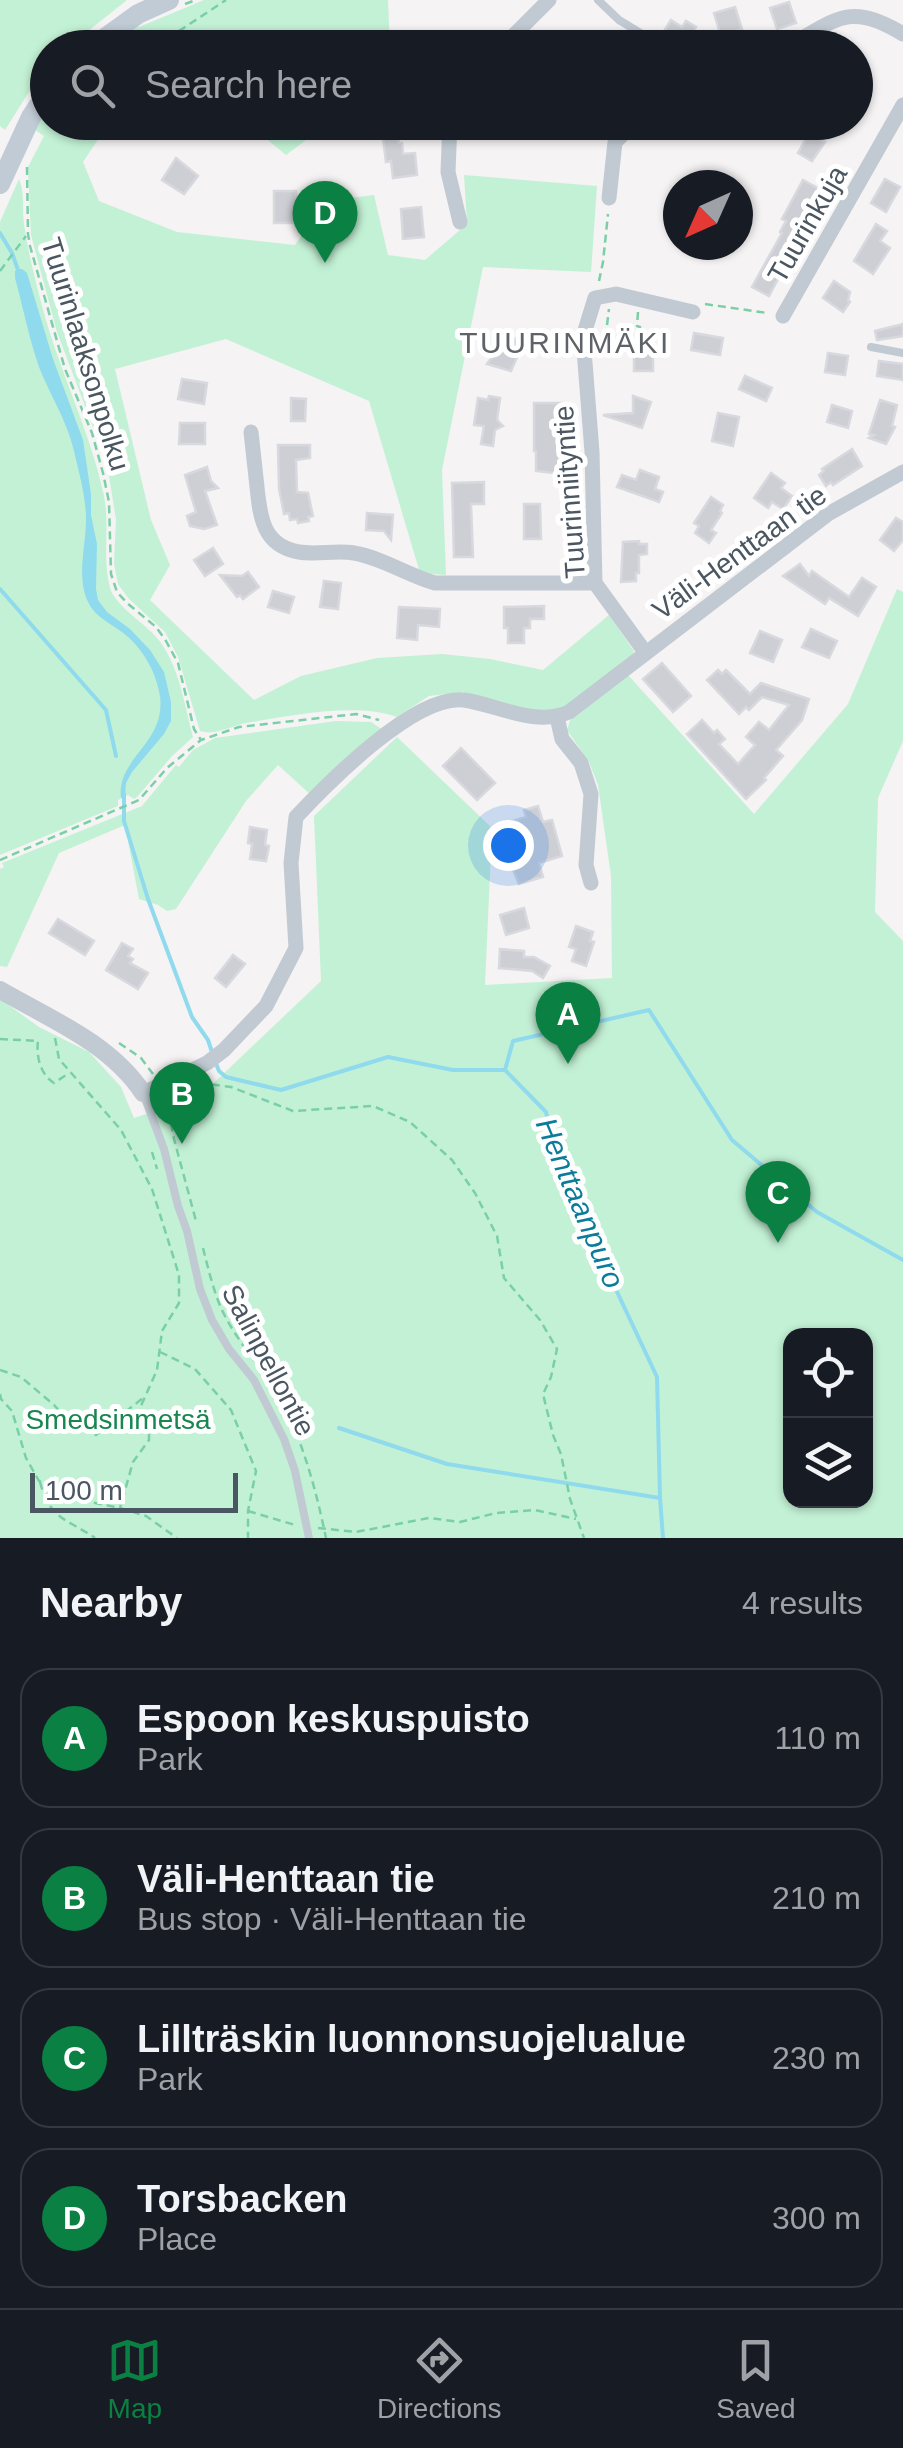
<!DOCTYPE html>
<meta charset="utf-8">
<style>
:root{--surface:#171b24;--page:#20242c;--text:#f1f3f6;--muted:#9ea1a6;--line:#363941;--accent:#0b8043}
body{margin:0;font-family:Arial,sans-serif;background:var(--page);color:var(--text)}
.controls{position:absolute;right:30px;bottom:30px;display:grid;overflow:hidden;border-radius:20px;box-shadow:0 2px 8px #0004}
.controls button{width:90px;height:90px;display:grid;place-items:center;padding:0;border:0;border-bottom:2px solid var(--line);background:var(--surface);color:var(--text);font:50px sans-serif}
.compass{position:absolute;left:663px;top:170px;width:90px;height:90px;border-radius:50%;background:var(--surface);box-shadow:0 2px 8px #0004;rotate:225deg}
.scale{position:absolute;left:30px;bottom:25px;width:208px;box-sizing:border-box;padding-left:10px;border:5px solid #4a5661;border-top:0;font-size:28px;line-height:35px;white-space:nowrap;color:#4a5661;-webkit-text-stroke:8px #fff;paint-order:stroke}
.you{position:absolute;left:508px;top:845px;width:35px;height:35px;margin:-25px;border:8px solid #fff;border-radius:50%;background:#1a73e8;box-shadow:0 0 0 15px #1a73e833}
.badge{display:grid;place-items:center;width:65px;height:65px;border-radius:50%;background:var(--accent);color:#fff;font-size:32px;font-weight:700}
.pin{position:absolute;translate:-50% -82px;filter:drop-shadow(0 2px 5px #0008)}
.pin::after{content:'';position:absolute;top:52px;width:35px;height:30px;background:inherit;clip-path:polygon(0 0,100% 0,50% 100%)}
.list{margin:0;padding:0;list-style:none}
h2{display:flex;justify-content:space-between;align-items:center;height:130px;margin:0;padding:0 40px;font-size:42px}
h2 small{font-size:32px;font-weight:400;color:var(--muted)}
.list li{display:grid;grid-template-columns:65px 1fr auto;gap:30px;align-items:center;box-sizing:border-box;height:140px;margin:0 20px 20px;padding:0 20px;border:2px solid var(--line);border-radius:30px}
.list b{display:block;font-size:38px;white-space:nowrap}
.list p{margin:0;font-size:32px;white-space:nowrap;color:var(--muted)}
.list em{font-size:32px;font-style:normal;color:var(--muted)}
.icon{flex:none;width:55px;height:55px;fill:none;stroke:currentColor;stroke-width:2;stroke-linecap:round;stroke-linejoin:round}
.map{position:relative;flex:none;width:903px;height:1538px;overflow:hidden}
.search{position:absolute;background:var(--surface);box-shadow:0 2px 8px #0004;left:30px;right:30px;top:30px;height:110px;display:flex;align-items:center;gap:25px;box-sizing:border-box;padding:0 35px;border-radius:55px;color:var(--muted);font-size:38px}
.sheet{height:770px;background:var(--surface)}
nav{display:flex;justify-content:space-around;align-items:center;box-sizing:border-box;height:140px;border-top:2px solid var(--line);background:var(--surface);font-size:28px;color:var(--muted)}
nav a{display:grid;justify-items:center;gap:5px}
nav .on{color:var(--accent)}
.map>svg:first-child{display:block}
.green{fill:#c3f1d5;fill-rule:evenodd}
.water{fill:#90daee}
.lines{fill:none;stroke-linecap:round;stroke-linejoin:round}
.stream{stroke:#90daee;stroke-width:4}
.building{fill:#cdcfd5;stroke:#d7d9de;stroke-width:2.5}
.path{stroke:#7ad0a6;stroke-width:2.5;stroke-dasharray:8 5;stroke-linecap:butt}
.service{stroke:#c1cad2;stroke-width:8}
.minor{stroke:#c1cad2;stroke-width:15}
.tertiary{stroke:#c1cad2;stroke-width:18}
.secondary{stroke:#c1cbd6;stroke-width:20}
.labels{text-anchor:middle;stroke-width:10;stroke-linejoin:round;paint-order:stroke}
.street-label{font-size:28px;fill:#4a5661;stroke:#fff}
.park-label{font-size:28px;fill:#17864f;stroke:#fff}
.neighbourhood-label{font-size:30px;letter-spacing:2.5px;fill:#5f6368;stroke:#fff}
.water-label{font-size:30px;font-style:italic;fill:#0c7c9b;stroke:#fff}
</style>
<div class="map">
<svg width="903" height="1538" viewBox="0 0 903 1538">
<rect width="100%" height="100%" fill="#f5f3f3"/>
<g class="green">
<polygon points="0,0 127,0 68,47 48,48 47,68 32,87 5,130 0,126"/>
<polygon points="204,0 388,0 390,47 155,48 148,42 144,47 103,48 136,24 139,27"/>
<path d="M47 106 48 122 109 123 83 162 99 201 177 232 295 245 326 201 374 195 388 255 425 260 467 224 464 175 597 186 591 272 483 267 442 470 446 575 420 573 369 401 226 339 115 369 151 520 170 565 150 600 254 700 301 676 377 658 442 654 490 659 543 670 609 615 634 651 631 658 573 703 552 712 522 709 463 692 429 696 397 717C355 702 290 716 246 723 232 726 214 736 200 731L178 657 165 632 129 599 118 584 114 564 116 519 107 464 57 332 31 235 28 167 44 136 32 128Z"/>
<polygon points="247,123 329,123 286,155"/>
<path d="M19 179C25 193 22 209 24 224 28 252 35 279 42 306 59 371 90 430 104 496 110 526 102 558 110 588 116 608 148 624 161 643 180 670 185 707 193 737L172 756 137 797 134 799 128 795 118 800V806L0 855V222Z"/>
<path d="M897 589 903 592V741L878 798 875 912 903 941V1538H0V999L39 1027 89 1052 121 1087 134 1118 199 1097 321 981 314 816 397 737 492 828 485 985 612 978 611 876 598 785 589 762 567 730 571 718 628 675 754 814 848 704ZM790 1336H866V1500H790Z"/>
<polygon points="336,721 371,722 383,730 311,795 278,765 246,801 176,909 167,911 158,905 139,899 125,825 59,853 7,967 0,966 0,869 4,867 2,863 142,806 176,765 179,767 193,750 215,738"/>
</g>
<path class="water" d="M18 269H22L27 273 53 359 83 440 91 494V515L97 544 96 589 98 600 107 612 130 629 150 650 164 672 171 702V721L164 734 132 772 126 783 125 797 121 798C116 758 166 744 160 696 156 671 142 647 122 632 110 623 95 617 88 602 76 576 86 547 86 519 86 497 79 473 74 451 67 421 50 395 39 367 29 338 23 307 15 278V271Z"/>
<g class="lines">
<g class="stream">
<polyline points="0,233 12,253 18,270"/>
<polyline points="0,589 106,710 116,756"/>
<polyline points="124,794 124,821 148,899 192,1017 208,1040 212,1052"/>
<polyline points="215,1061 219,1071 226,1077 281,1090 388,1057 453,1070 505,1070 546,1112 559,1168 657,1377 660,1498 663,1538"/>
<polyline points="505,1070 513,1041 649,1010 732,1140 817,1212 903,1260"/>
<polyline points="339,1428 447,1464 660,1498"/>
</g>
</g>
<g class="building">
<polygon points="789,2 796,23 777,29 770,8"/>
<polygon points="735,7 742,29 721,36 714,13"/>
<polygon points="671,20 682,27 686,21 696,27 693,33 702,38 696,48 680,48 661,36"/>
<polygon points="381,122 397,122 399,143 402,143 403,154 415,153 417,175 393,178 391,161 386,162"/>
<polygon points="809,133 825,142 812,161 798,153"/>
<polygon points="176,158 198,176 184,194 162,180"/>
<polygon points="885,179 900,187 886,212 871,203"/>
<polygon points="803,180 823,191 808,217 810,218 769,296 752,287 782,233 780,232 786,221 782,219"/>
<rect x="274" y="191" width="22" height="32"/>
<polygon points="421,207 424,237 403,239 401,209"/>
<polygon points="876,224 887,231 880,241 890,248 873,274 854,261"/>
<polygon points="834,281 850,292 848,300 850,302 843,312 823,298"/>
<polygon points="903,324 903,336 877,340 875,331"/>
<polygon points="694,333 723,338 720,355 691,350"/>
<polygon points="507,336 524,341 511,371 487,364"/>
<rect x="634" y="352" width="19" height="19"/>
<polygon points="828,353 848,356 845,375 825,372"/>
<polygon points="879,361 903,364 903,380 877,376"/>
<polygon points="745,376 772,388 766,401 739,389"/>
<polygon points="182,379 207,383 204,404 178,399"/>
<polygon points="489,396 500,398 497,420 503,426 495,430 493,446 481,444 484,426 474,425 478,398 488,400"/>
<polygon points="633,396 651,402 642,428 603,415 633,413"/>
<polygon points="291,398 306,399 305,421 291,421"/>
<polygon points="880,400 897,405 892,426 895,427 886,444 869,438 874,435 869,434"/>
<polygon points="534,403 562,403 562,422 576,422 576,433 562,433 562,474 536,471 536,451 534,451"/>
<polygon points="832,405 852,411 848,428 827,422"/>
<polygon points="718,413 739,417 733,446 712,441"/>
<polygon points="180,423 205,423 205,444 179,444"/>
<polygon points="278,445 310,445 310,458 296,460 297,492 308,493 313,516 308,517 309,521 298,523 297,519 290,520 289,513 284,514 279,488"/>
<polygon points="852,449 862,466 833,485 831,482 826,486 819,475 824,471 822,469"/>
<polygon points="207,467 211,481 218,488 205,491 217,525 204,529 190,526 187,516 196,512 185,475"/>
<polygon points="640,470 659,477 655,489 663,492 659,502 617,487 622,475 636,480"/>
<polygon points="771,473 785,483 781,488 792,496 783,509 772,502 768,508 754,498"/>
<polygon points="484,482 484,504 471,504 473,557 454,557 452,483"/>
<polygon points="711,497 723,505 720,511 722,513 711,530 716,533 709,543 695,533 699,526 694,523"/>
<polygon points="524,504 540,504 541,539 524,539"/>
<polygon points="367,513 393,515 391,540 384,531 366,530"/>
<polygon points="896,518 903,522 903,540 894,551 880,540"/>
<polygon points="639,541 639,544 647,544 647,554 639,555 639,573 636,573 636,581 621,582 623,542"/>
<polygon points="213,548 223,564 205,576 194,560"/>
<polygon points="800,564 809,576 812,571 849,597 862,578 876,587 858,616 829,598 825,604 783,576"/>
<polygon points="248,572 259,587 243,599 240,595 237,597 220,575 242,576"/>
<polygon points="324,581 341,583 338,609 320,607"/>
<polygon points="273,591 294,597 289,613 268,607"/>
<polygon points="544,606 544,619 530,619 530,628 524,628 524,643 508,643 508,628 504,628 504,607"/>
<polygon points="399,607 440,609 439,627 418,625 417,640 397,638"/>
<polygon points="811,629 837,641 829,658 802,647"/>
<polygon points="760,631 782,640 773,662 750,653"/>
<polygon points="662,663 691,696 673,712 643,679"/>
<polygon points="718,670 722,674 726,670 750,694 761,683 809,699 802,720 776,750 783,756 764,778 766,780 746,799 687,734 702,720 714,733 717,730 725,739 719,744 738,764 755,745 746,737 759,722 769,730 789,705 762,697 749,710 746,707 739,714 707,680"/>
<polygon points="461,748 495,783 477,800 443,766"/>
<polygon points="538,806 543,822 552,820 562,856 539,863 543,877 519,884 509,860 522,856 512,821 526,817 524,810"/>
<polygon points="250,827 267,830 265,845 269,846 266,861 250,859 252,844 248,843"/>
<polygon points="524,908 529,928 506,935 500,915"/>
<polygon points="58,919 94,941 85,955 49,933"/>
<polygon points="576,926 593,932 590,941 594,942 586,966 572,961 576,949 569,947"/>
<polygon points="122,943 133,949 128,956 133,959 130,963 148,973 138,989 106,970"/>
<polygon points="500,949 524,951 524,957 534,957 550,966 543,978 532,971 499,968"/>
<polygon points="233,955 245,964 226,987 215,978"/>
</g>
<g class="lines">
<g class="path">
<polyline points="185,4 196,0"/>
<polyline points="159,48 176,33 226,0"/>
<polyline points="27,167 28,234 30,246 65,369 92,433 103,473 109,502 111,574 117,592 127,603 156,627 166,641 178,663 194,729 201,740"/>
<polyline points="0,271 26,236"/>
<polyline points="599,281 603,262 608,214"/>
<polyline points="705,304 767,313"/>
<polyline points="638,312 637,326 640,327 639,348"/>
<polyline points="607,325 609,309"/>
<polyline points="0,860 139,800 167,768 201,740 239,727 356,714 379,720"/>
<polyline points="55,1038 59,1059 121,1130 152,1189 179,1275 179,1303 162,1331 157,1370 140,1408 149,1427 149,1440 133,1462 120,1508"/>
<path d="M0 1039 38 1041C36 1056 40 1074 54 1083L69 1073"/>
<polyline points="119,1043 141,1058 153,1074"/>
<polyline points="199,1083 231,1087 293,1111 373,1106 410,1122 452,1160 475,1193 497,1236 504,1278 540,1320 557,1349 551,1377 543,1394 553,1435 561,1454 570,1499 584,1538"/>
<polyline points="166,1098 174,1139 196,1221"/>
<polyline points="152,1152 157,1169"/>
<path d="M203 1248C208 1268 213 1289 221 1308 238 1345 269 1375 287 1412 306 1452 317 1495 326 1538"/>
<polyline points="160,1352 195,1369 231,1410 256,1471 248,1511 248,1538"/>
<polyline points="0,1370 21,1377 54,1405 73,1426 96,1435 143,1398"/>
<polyline points="0,1394 1,1399 12,1411 26,1458 39,1481 90,1502 120,1508 146,1516 177,1538"/>
<path d="M40 1482C50 1520 66 1518 95 1538"/>
<polyline points="248,1511 295,1525"/>
<polyline points="318,1528 356,1532 429,1518 460,1522 496,1513 535,1510 576,1519"/>
</g>
<g class="service">
<polyline points="598,0 619,20 665,48"/>
<polyline points="871,347 903,353"/>
<polyline points="143,1093 164,1149 178,1206 187,1231 200,1289 212,1320 229,1349 254,1380 284,1439 295,1471 309,1538"/>
</g>
<g class="minor">
<polyline points="501,48 549,0"/>
<path d="M785 48C835 21 848 0 903 34"/>
<polyline points="450,122 448,172 460,222"/>
<polyline points="609,198 615,142 636,122"/>
<polyline points="783,316 903,105"/>
<path d="M251 432C253 450 255 468 257 487 260 517 263 546 299 552 317 555 336 550 354 553 383 558 407 575 435 583H595"/>
<polyline points="645,652 595,583 592,452 583,337 595,298 616,294 693,312"/>
<polyline points="557,717 562,739 581,763 591,794 586,865 591,883"/>
<path d="M143 1093 207 1063 224 1050 266 1006 296 948 291 863 296 817C328 783 415 694 464 700 498 705 535 727 569 712L828 514 903 472"/>
</g>
<path class="tertiary" d="M0 990C50 1019 110 1043 143 1093"/>
<g class="secondary">
<polyline points="91,48 138,14 169,0"/>
<polyline points="0,184 31,117 48,91"/>
</g>
</g>
<g class="labels">
<g class="street-label">
<text transform="translate(807 224) rotate(-60)" y="10">Tuurinkuja</text>
<text transform="translate(86 354) rotate(73)" y="10">Tuurinlaaksonpolku</text>
<text transform="translate(569 492) rotate(-94)" y="10">Tuurinniityntie</text>
<text transform="translate(739 552) rotate(-36)" y="10">Väli-Henttaan tie</text>
<text transform="translate(269 1360) rotate(62)" y="10">Salinpellontie</text>
</g>
<g class="park-label">
<text x="118" y="1429">Smedsinmetsä</text>
</g>
<g class="neighbourhood-label">
<text x="565" y="353">TUURINMÄKI</text>
</g>
<g class="water-label">
<text transform="translate(580 1203) rotate(67)" y="10">Henttaanpuro</text>
</g>
</g>
</svg>
<div class="controls">
<button><svg class="icon" aria-label="locate" viewBox="0 0 24 24"><circle cx="12" cy="12" r="6"/><path d="M12 2v4M12 18v4M2 12h4M18 12h4"/></svg></button>
<button><svg class="icon" aria-label="layers" viewBox="0 0 24 24"><path d="M12 4l9 5-9 5-9-5zM3 14l9 5 9-5"/></svg></button>
</div>
<svg class="compass" viewBox="-18 -18 36 36"><path d="M0-13l5 13h-10z" fill="#e53935"/><path d="M0 13l5-13h-10z" fill="#9ea1a6"/></svg>
<div class="scale">100 m</div>
<div class="you"></div>
<div class="pin badge" style="left:568px;top:1064px">A</div>
<div class="pin badge" style="left:182px;top:1144px">B</div>
<div class="pin badge" style="left:778px;top:1243px">C</div>
<div class="pin badge" style="left:325px;top:263px">D</div>
<div class="search"><svg class="icon" aria-label="search" viewBox="0 0 24 24"><circle cx="10" cy="10" r="6"/><path d="M15 15l6 6"/></svg>Search here</div>
</div>
<section class="sheet">
<h2>Nearby<small>4 results</small></h2>
<ul class="list">
<li><span class="badge">A</span><div><b>Espoon keskuspuisto</b><p>Park</p></div><em>110 m</em></li>
<li><span class="badge">B</span><div><b>Väli-Henttaan tie</b><p>Bus stop · Väli-Henttaan tie</p></div><em>210 m</em></li>
<li><span class="badge">C</span><div><b>Lillträskin luonnonsuojelualue</b><p>Park</p></div><em>230 m</em></li>
<li><span class="badge">D</span><div><b>Torsbacken</b><p>Place</p></div><em>300 m</em></li>
</ul>
</section>
<nav>
<a class="on"><svg class="icon" aria-label="map" viewBox="0 0 24 24"><path d="M3 6l6-2 6 2 6-2v14l-6 2-6-2-6 2zM9 4v14M15 6v14"/></svg>Map</a>
<a><svg class="icon" aria-label="directions" viewBox="0 0 24 24"><path d="M12 3l9 9-9 9-9-9zM9 14v-3h6M13 9l2 2-2 2"/></svg>Directions</a>
<a><svg class="icon" aria-label="saved" viewBox="0 0 24 24"><path d="M7 4h10v16l-5-4-5 4z"/></svg>Saved</a>
</nav>
